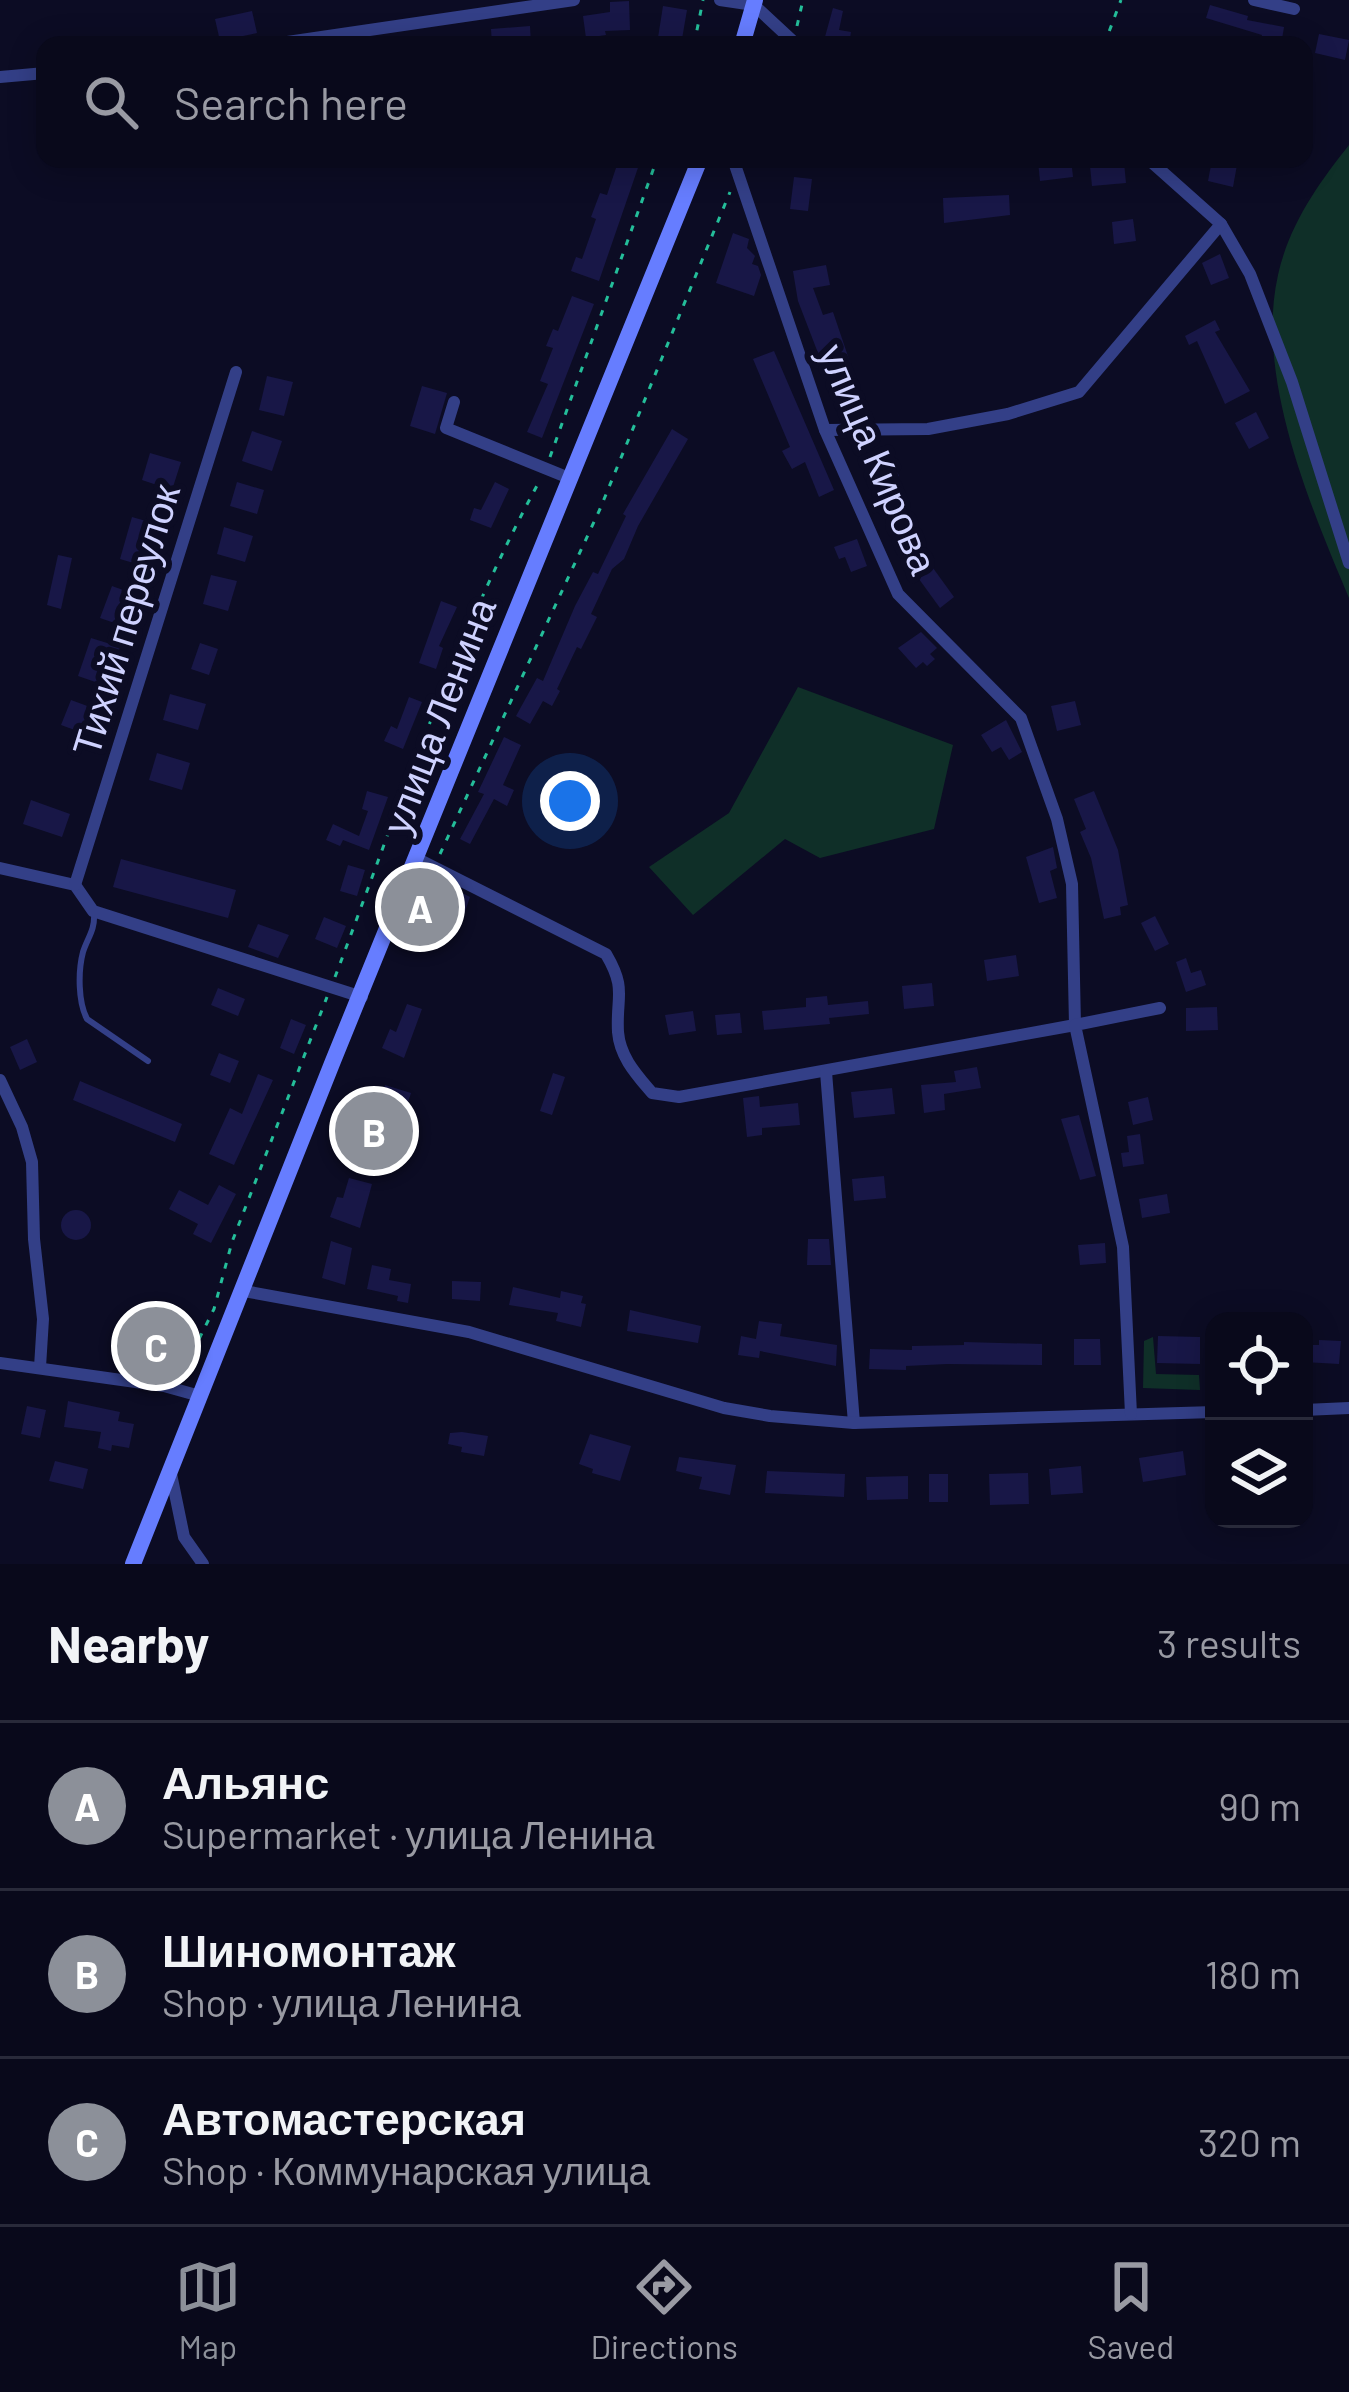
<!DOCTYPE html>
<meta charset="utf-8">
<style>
:root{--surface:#09091b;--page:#171728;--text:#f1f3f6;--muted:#999aa3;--line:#292a3a;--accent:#8c9099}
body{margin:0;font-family:Barlow,sans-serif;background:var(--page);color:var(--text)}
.controls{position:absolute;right:36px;bottom:36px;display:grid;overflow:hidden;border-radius:24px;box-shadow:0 6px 30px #0003}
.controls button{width:108px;height:108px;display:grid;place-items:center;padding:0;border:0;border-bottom:3px solid var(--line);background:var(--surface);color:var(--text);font:60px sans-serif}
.you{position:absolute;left:570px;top:801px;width:42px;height:42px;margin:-30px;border:9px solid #fff;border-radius:50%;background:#1a73e8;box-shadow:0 0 0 18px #1a73e833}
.badge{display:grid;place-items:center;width:78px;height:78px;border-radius:50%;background:var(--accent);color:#fff;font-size:39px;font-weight:700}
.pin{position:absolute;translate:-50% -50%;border:6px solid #fff;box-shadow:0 3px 12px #0006}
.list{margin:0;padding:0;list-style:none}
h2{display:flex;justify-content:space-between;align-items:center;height:156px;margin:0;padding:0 48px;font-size:51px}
h2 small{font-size:39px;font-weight:400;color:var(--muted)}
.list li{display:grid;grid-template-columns:78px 1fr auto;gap:36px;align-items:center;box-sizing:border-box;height:168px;padding:0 48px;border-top:3px solid var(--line)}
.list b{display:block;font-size:45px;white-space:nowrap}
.list p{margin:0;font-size:39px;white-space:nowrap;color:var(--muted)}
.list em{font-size:39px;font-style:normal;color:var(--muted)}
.icon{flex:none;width:66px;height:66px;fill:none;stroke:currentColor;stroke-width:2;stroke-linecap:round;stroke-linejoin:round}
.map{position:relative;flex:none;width:1349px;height:1564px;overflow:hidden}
.search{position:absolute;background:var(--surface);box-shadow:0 6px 30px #0003;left:36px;right:36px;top:36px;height:132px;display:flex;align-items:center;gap:30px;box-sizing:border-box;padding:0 42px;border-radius:24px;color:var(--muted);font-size:45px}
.sheet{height:660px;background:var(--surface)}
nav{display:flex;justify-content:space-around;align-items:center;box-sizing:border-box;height:168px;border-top:3px solid var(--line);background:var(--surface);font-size:33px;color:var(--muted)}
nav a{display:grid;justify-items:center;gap:6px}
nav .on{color:var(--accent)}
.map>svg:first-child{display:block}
.green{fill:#0f2f28}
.building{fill:#181747}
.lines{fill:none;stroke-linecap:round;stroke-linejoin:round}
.path{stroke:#24be9a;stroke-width:3;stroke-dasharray:6 9;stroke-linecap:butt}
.lane{stroke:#333f87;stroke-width:6}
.street{stroke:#333f87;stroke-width:12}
.secondary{stroke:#667dff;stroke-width:16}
.labels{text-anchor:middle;stroke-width:12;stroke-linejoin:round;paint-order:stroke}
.street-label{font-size:39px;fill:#cfd2ff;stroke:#0c0c24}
</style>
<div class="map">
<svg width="1349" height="1564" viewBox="0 0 1349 1564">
<rect width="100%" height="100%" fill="#0c0c24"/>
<g class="green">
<path d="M1349 145V598C1310 505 1255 377 1278 275 1289 225 1318 184 1349 145Z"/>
<polygon points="798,687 953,745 934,829 820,858 785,839 693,915 649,867 729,813"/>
<polygon points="1153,1337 1156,1374 1199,1375 1200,1390 1143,1388 1144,1341"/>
</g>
<g class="building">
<polygon points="629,1 630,30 605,31 606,35 586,38 583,16 610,12 610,2"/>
<polygon points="1210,5 1248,16 1247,20 1284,27 1281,45 1260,42 1262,35 1206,18"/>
<polygon points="663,6 687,10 681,45 657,44"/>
<polygon points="833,8 843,11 839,30 851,32 849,45 823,44"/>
<polygon points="252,11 257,33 220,41 215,19"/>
<polygon points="530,26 531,45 492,45 491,29"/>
<polygon points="1319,34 1349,40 1345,60 1315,53"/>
<polygon points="619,159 640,162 599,281 571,271 576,257 582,259 596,219 591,217 600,193 607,195"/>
<polygon points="1071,159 1073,177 1040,181 1038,161"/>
<polygon points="1212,160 1237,165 1233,187 1208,181"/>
<polygon points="1124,162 1126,183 1092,186 1090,166"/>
<polygon points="794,177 812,179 808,211 790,209"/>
<polygon points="1009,195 1010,215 944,223 943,198"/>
<polygon points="1133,219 1136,241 1114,244 1112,222"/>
<polygon points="733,233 749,239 747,248 755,256 752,264 758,266 761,275 754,296 716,283"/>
<polygon points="1220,254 1229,278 1211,285 1202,263"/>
<polygon points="826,265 830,285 813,288 823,315 833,312 853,371 828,379 798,301 793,271"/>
<polygon points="572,296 594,304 542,438 527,432 548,384 540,381 553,348 546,346 553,329 558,331"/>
<polygon points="1215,320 1220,330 1215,332 1250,391 1225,404 1197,341 1189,345 1185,336"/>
<polygon points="774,351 834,490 819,497 805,462 792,469 782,451 790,447 753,359"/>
<polygon points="267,376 293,382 284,416 259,410"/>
<polygon points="422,386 447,393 435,434 410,426"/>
<polygon points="1256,412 1269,438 1249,449 1235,423"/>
<polygon points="672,429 688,439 638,526 624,559 612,569 591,614 597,617 581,649 577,647 557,689 560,691 552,706 543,701 530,724 516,716 537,678 543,681 575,606 593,572 598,574 626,516 623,514"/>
<polygon points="252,431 282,441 272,471 242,461"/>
<polygon points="150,453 181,462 172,490 142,480"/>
<polygon points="891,458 899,476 892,479 895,486 876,494 866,468"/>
<polygon points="237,482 264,490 257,514 230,506"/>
<polygon points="495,482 509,489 491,528 470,520 474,508 481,510"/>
<polygon points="132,517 160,525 147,567 120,559"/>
<polygon points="224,527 253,536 245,562 217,554"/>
<polygon points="857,539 867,566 851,572 845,557 839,559 834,547"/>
<polygon points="58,555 72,558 61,609 47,605"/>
<polygon points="933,568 954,597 940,608 919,579"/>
<polygon points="211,575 237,581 228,611 203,604"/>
<polygon points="112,586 137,595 126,627 100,618"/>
<polygon points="441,601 457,607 439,646 443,648 436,669 419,663"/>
<polygon points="921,632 937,648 930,654 935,659 927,666 923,662 916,668 898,648"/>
<polygon points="91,638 120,647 107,686 78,676"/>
<polygon points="200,643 218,649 209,675 191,669"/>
<polygon points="170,694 206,704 198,730 163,720"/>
<polygon points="409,697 422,702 403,749 384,741 391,726 397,729"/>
<polygon points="71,700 101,711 91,736 61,725"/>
<polygon points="1075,701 1081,725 1057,731 1051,706"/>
<polygon points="1006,720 1022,752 1009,760 1001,747 992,752 981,735"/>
<polygon points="504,737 521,745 503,785 514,790 507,806 494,799 470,844 460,839 484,794 478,792"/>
<polygon points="157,753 190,763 182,790 149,780"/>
<polygon points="367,791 388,797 369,850 343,840 340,846 326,840 333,824 359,836 368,811 362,809"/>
<polygon points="1094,791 1118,850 1128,905 1120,907 1121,915 1104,919 1091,858 1080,832 1086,829 1074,799"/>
<polygon points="31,800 70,814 62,837 23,824"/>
<polygon points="1053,847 1057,868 1050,871 1057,898 1039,903 1026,857"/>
<polygon points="121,859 236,890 228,918 113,887"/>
<polygon points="348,865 365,870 357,896 340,891"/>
<polygon points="420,886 448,895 451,887 470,897 462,920 426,907 419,927 408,924"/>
<polygon points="1155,916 1169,944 1155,951 1141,923"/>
<polygon points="324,917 346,926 337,948 315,939"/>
<polygon points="258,924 289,935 278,958 248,947"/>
<polygon points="1016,955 1019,976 987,981 984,960"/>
<polygon points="1186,958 1191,973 1201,970 1206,985 1186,992 1176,962"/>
<polygon points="932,983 934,1006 904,1009 902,986"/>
<polygon points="218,988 245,999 238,1016 211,1005"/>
<polygon points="827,996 828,1005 868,1001 869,1014 829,1018 830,1024 764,1030 762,1011 806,1007 806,998"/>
<polygon points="407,1004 422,1009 404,1058 382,1048 390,1029 396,1032"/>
<polygon points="1217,1007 1218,1030 1186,1031 1186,1008"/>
<polygon points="693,1011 696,1031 669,1035 665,1015"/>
<polygon points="740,1013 742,1033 717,1035 715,1015"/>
<polygon points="291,1019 306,1025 294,1054 280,1048"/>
<polygon points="27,1039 37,1062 20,1070 10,1047"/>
<polygon points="219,1053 239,1061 230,1083 210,1075"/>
<polygon points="977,1067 981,1088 944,1094 945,1110 924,1113 921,1085 956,1082 954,1071"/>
<polygon points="553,1073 565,1077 552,1115 540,1111"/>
<polygon points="258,1074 273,1080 234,1165 209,1154 230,1108 242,1114"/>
<polygon points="80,1081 182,1124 175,1142 73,1100"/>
<polygon points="385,1085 411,1093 402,1121 377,1113"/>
<polygon points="892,1088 895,1114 854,1118 851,1092"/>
<polygon points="759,1096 760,1107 798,1103 800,1125 762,1128 762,1135 747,1137 743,1098"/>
<polygon points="1148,1097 1153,1120 1133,1125 1128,1102"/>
<polygon points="1079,1115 1096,1176 1080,1180 1061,1119"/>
<polygon points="1140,1134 1144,1164 1123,1167 1121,1153 1129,1152 1127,1136"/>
<polygon points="884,1176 886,1198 854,1201 852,1179"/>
<polygon points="349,1178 372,1184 360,1228 330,1217 337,1197 343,1198"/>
<polygon points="219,1185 236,1194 211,1243 193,1234 198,1224 169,1209 179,1190 208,1205"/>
<polygon points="1167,1194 1170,1213 1142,1218 1139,1199"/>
<circle cx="76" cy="1225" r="15"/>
<polygon points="808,1239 829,1239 831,1265 807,1265"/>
<polygon points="331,1241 352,1248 345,1285 322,1278"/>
<polygon points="1105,1243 1106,1263 1080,1265 1078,1245"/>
<polygon points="372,1265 391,1269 389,1280 411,1284 408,1303 397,1301 398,1296 367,1289"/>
<polygon points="452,1281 481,1282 480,1301 452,1299"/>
<polygon points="513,1287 560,1298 561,1291 583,1296 581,1303 586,1304 581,1327 556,1321 558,1313 509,1305"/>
<polygon points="630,1310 701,1326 698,1343 627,1331"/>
<polygon points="759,1321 782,1324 780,1336 837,1345 836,1366 760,1351 759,1358 738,1355 741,1336 756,1339"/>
<polygon points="137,1324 171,1331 166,1354 132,1347"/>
<polygon points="1158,1336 1200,1337 1200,1364 1157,1363"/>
<polygon points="1074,1339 1100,1339 1101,1365 1074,1365"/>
<polygon points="1319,1340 1341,1341 1339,1364 1304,1362 1304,1345 1319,1345"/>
<polygon points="964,1342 1042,1344 1042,1365 947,1364 906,1366 906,1370 869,1369 870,1349 912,1350 912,1346 964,1345"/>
<polygon points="68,1401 120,1412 118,1421 134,1424 129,1448 112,1445 111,1451 98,1448 101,1432 64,1427"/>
<polygon points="27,1406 46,1410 40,1438 21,1434"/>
<polygon points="462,1432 488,1436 484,1456 461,1452 462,1447 448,1444 450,1433"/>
<polygon points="590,1434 631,1446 620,1481 592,1473 593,1469 579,1464"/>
<polygon points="1183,1451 1186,1475 1143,1482 1139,1458"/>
<polygon points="679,1457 736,1465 730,1495 699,1489 702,1477 676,1471"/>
<polygon points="55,1461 88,1469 83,1489 49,1481"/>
<polygon points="1081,1466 1083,1493 1051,1495 1049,1469"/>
<polygon points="767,1471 845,1474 844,1497 765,1493"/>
<polygon points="1028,1473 1029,1504 990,1505 989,1474"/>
<rect x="929" y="1474" width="19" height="28"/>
<polygon points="908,1476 908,1499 867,1500 866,1477"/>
</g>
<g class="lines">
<g class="path">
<polyline points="797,26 803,0"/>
<polyline points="694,45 703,0"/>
<polyline points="1104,45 1121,0"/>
<polyline points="550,457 657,159"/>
<polyline points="440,854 600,509 730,192"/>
<path d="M335 977C398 811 454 638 539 482"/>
<polyline points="179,1379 214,1309 232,1242 327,997"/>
</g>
<path class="lane" d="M94 914C95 930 88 937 83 952 78 971 78 1002 87 1019L148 1061"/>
<g class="street">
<polyline points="720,0 754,5 797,45"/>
<polyline points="1254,0 1294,9"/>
<polyline points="267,45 574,0"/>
<polyline points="0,77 45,73"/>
<polyline points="1148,159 1221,224 1250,274 1292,382 1349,563"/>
<polyline points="454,402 446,428 569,478"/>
<polyline points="825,430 928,429 1008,414 1079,392 1221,224"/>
<path d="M418 859 606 954C627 990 616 995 618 1032 620 1057 636 1074 652 1093L679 1097 1075 1025 1072 884 1057 819 1021 718 898 594 825 430 733 159"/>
<polyline points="0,868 75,885 93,911 362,997"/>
<polyline points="75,885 236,372"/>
<polyline points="826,1072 854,1423"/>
<polyline points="0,1080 22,1127 32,1162 34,1239 43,1319 40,1367"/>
<polyline points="244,1291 469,1332 724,1408 770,1416 854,1423 1214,1412"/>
<polyline points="0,1363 164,1386 200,1396"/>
<polyline points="1304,1410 1349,1408"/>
<polyline points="1131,1414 1123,1247 1075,1025 1160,1008"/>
<polyline points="171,1474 184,1537 203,1564"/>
</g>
<g class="secondary">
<polyline points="742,45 755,0"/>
<polyline points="133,1564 333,1061 700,159"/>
</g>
</g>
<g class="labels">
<g class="street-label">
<text transform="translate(878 459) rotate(67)" y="14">улица Кирова</text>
<text transform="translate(126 620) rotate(-73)" y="14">Тихий переулок</text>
<text transform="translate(439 716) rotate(-69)" y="14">улица Ленина</text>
</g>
</g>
</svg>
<div class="controls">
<button><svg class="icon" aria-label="locate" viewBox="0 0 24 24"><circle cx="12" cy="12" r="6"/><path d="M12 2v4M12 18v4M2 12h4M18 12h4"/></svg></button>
<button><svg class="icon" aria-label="layers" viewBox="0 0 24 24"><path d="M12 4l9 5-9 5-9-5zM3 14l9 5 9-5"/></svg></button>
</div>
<div class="you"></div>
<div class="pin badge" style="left:420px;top:907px">A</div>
<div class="pin badge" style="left:374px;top:1131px">B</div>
<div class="pin badge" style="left:156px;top:1346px">C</div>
<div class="search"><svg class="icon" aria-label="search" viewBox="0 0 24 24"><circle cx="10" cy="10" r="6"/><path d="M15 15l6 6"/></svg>Search here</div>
</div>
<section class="sheet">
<h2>Nearby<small>3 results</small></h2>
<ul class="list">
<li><span class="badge">A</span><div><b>Альянс</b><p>Supermarket · улица Ленина</p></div><em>90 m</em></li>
<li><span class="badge">B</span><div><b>Шиномонтаж</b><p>Shop · улица Ленина</p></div><em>180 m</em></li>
<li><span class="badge">C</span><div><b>Автомастерская</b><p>Shop · Коммунарская улица</p></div><em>320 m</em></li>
</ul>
</section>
<nav>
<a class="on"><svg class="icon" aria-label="map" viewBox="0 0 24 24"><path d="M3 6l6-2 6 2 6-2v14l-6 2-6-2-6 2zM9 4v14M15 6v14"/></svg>Map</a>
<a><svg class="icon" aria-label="directions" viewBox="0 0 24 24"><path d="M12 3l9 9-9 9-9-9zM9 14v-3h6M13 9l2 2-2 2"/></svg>Directions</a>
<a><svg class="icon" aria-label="saved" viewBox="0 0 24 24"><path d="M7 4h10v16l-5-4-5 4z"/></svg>Saved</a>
</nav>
